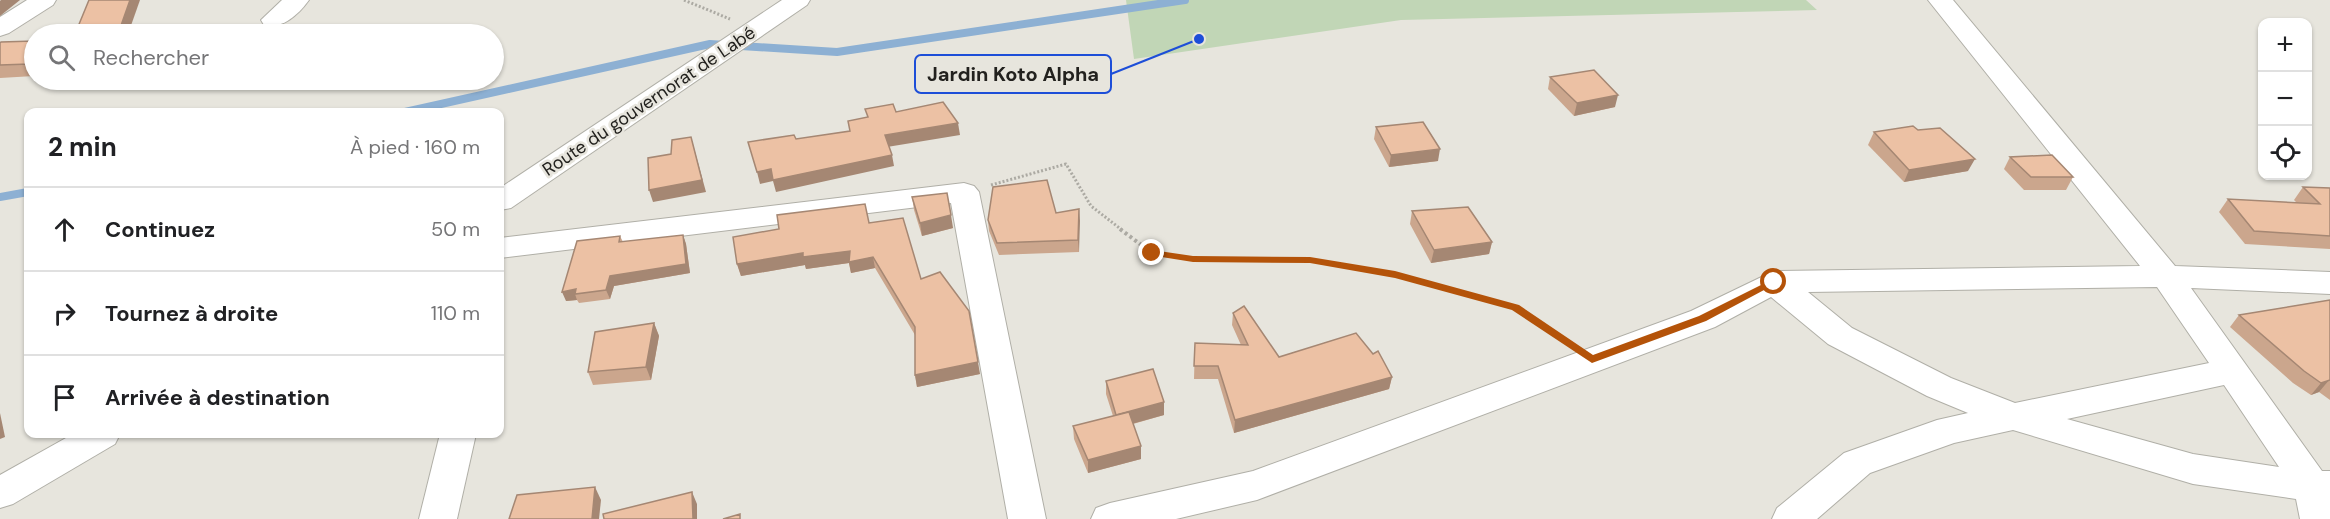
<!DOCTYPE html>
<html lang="fr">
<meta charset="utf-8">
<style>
:root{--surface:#fff;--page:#f2f2f2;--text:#202124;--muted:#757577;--line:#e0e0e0}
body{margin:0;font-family:"DM Sans",sans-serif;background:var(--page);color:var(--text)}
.controls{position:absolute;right:18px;top:18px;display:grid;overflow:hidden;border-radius:12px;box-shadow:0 2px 4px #0004}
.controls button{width:54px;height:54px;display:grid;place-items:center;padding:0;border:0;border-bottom:2px solid var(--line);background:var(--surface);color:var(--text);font:30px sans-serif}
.stop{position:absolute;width:18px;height:18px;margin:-14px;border:4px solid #b45309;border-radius:50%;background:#fff}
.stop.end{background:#b45309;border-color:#fff;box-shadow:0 2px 6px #0008}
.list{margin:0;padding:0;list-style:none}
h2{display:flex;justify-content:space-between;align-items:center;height:78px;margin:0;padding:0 24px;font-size:26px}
h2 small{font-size:20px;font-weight:400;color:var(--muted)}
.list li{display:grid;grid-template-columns:39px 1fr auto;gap:18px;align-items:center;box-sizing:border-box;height:84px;padding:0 24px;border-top:2px solid var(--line)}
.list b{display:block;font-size:22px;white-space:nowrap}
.list em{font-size:20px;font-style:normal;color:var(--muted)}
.icon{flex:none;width:33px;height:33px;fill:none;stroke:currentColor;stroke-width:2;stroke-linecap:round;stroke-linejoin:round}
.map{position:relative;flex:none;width:2330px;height:519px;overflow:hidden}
.search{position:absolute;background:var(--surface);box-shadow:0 2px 4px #0004;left:24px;top:24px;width:480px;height:66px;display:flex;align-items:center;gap:15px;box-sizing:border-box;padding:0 21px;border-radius:33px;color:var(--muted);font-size:22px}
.panel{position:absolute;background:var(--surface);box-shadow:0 2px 4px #0004;left:24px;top:108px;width:480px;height:330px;border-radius:12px}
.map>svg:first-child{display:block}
.green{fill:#c1d6b6}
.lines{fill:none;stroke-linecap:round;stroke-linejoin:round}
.stream{stroke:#8db0d3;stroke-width:8}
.minor-casing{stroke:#b0afa7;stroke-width:2}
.path-far1{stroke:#acaaa3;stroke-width:3;stroke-dasharray:2 2;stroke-linecap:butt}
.path{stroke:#acaaa3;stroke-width:4;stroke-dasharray:3 3;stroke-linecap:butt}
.minor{fill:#fff;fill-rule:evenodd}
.wall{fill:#cba68d}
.shaded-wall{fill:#a58773}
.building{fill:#ecc1a4;stroke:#a58773;stroke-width:1.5}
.route{fill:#b45309}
.labels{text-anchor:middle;stroke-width:5;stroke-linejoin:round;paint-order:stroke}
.street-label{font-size:18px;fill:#22211e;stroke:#e7e5dd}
.leader{fill:none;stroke:#1d4ed8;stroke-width:2}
.callout-dot{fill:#1d4ed8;stroke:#e7e5dd;stroke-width:2}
.callout{fill:#e7e5dd;stroke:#1d4ed8;stroke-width:2}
.callout-label{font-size:20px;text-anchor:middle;font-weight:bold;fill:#22211e}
</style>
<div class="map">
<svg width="2330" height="519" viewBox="0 0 2330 519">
<rect width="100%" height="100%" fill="#e7e5dd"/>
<polygon class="green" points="1126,0 1806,0 1817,10 1401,20 1134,59"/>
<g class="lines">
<g class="stream">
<polyline points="405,112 710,44 837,52 1185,0"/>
<polyline points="0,197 28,192"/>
</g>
<g class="minor-casing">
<g id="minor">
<polygon points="27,0 56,0 53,5 9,33 0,36 0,17"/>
<path d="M282 0H309C299 14 282 30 264 25L261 20Z"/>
<polygon points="782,0 810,0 807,5 511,208 500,210 500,188"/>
<path d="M1928 0H1953L2175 266 2330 272V294L2191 288 2322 471H2330V519H2300L2296 499 2193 484 2013 430 1954 443 1870 473 1817 519H1772L1777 508 1844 453 1937 420 1968 413 1927 396 1828 344 1771 297 1715 327 1257 500 1176 519H1091L1096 508 1110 503 1253 471 1691 311 1774 271 2140 266ZM2157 287 2209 363 2015 403 1951 378 1852 328 1808 292ZM2224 385 2279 467 2193 454 2067 419Z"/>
<polygon points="964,183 974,186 979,192 1046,519 1008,519 951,203 500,258 500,238"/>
<polygon points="73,434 120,434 115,444 13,504 0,508 0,475"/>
<polygon points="440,434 476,434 457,519 419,519"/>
</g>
</g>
<g class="path-far1">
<polyline points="684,0 730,19"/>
<polyline points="991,185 1066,164 1091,206 1122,230"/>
</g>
<polyline class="path" points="1120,229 1152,253 1193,259 1310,260 1395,274 1515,308 1567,342"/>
<use href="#minor" class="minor"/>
</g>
<g class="wall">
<polygon points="34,41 34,76 0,78 0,43"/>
<polygon points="1550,77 1615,107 1574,116 1548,89"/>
<polygon points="1376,127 1438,161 1389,167 1374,139"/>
<polygon points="1918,130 1968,171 1904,182 1868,145 1874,132"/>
<polygon points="2010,157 2073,177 2066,190 2024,190 2004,169"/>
<polygon points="2303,187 2330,188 2330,249 2245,244 2219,212 2228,199 2297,203 2294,200"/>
<polygon points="912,197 953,228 922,236 914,210"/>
<polygon points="1079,209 1079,252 999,255 989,231 988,220 1056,213"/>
<polygon points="1412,211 1492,242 1489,254 1431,263 1410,224"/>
<polygon points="869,223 921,279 980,374 917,387 915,375 915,335 875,268 851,273 849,263 806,269 805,265 741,276 737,264"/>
<polygon points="683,235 686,244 690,273 614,286 610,299 579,303 577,300 566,301 620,236 623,242"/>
<polygon points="2330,300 2330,400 2319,392 2311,395 2293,383 2230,327 2239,315"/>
<polygon points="1233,313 1279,357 1373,354 1392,377 1389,389 1234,433 1218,379 1194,379 1195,343 1241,345 1232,325"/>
<polygon points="654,323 659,336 651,380 593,385 588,372"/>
<polygon points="1106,381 1164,402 1164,415 1133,424 1141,459 1088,473 1074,439 1073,426 1113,416 1106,394"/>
</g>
<g class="shaded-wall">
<polygon points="1,0 20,0 0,16 0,1"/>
<polygon points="130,0 140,0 128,34 118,34"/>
<polygon points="34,59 34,73 29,64"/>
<polygon points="1618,95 1615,107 1574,116 1577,103"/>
<polygon points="958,123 960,135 887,147 885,135"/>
<polygon points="691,137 706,192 653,202 649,190"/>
<polygon points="1440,149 1438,161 1389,167 1391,155"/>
<polygon points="892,155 894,166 776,192 773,181 760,184 757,172 771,169"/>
<polygon points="1975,159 1968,171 1904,182 1909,170"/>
<polygon points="1079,209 1080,221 1079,252 1078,240"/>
<polygon points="951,215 953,228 922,236 920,223"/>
<polygon points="683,235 686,244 690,273 614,286 610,299 606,290 610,276"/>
<polygon points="1492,242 1489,254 1431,263 1434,250"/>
<polygon points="850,251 873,257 875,268 851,273 849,263 806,269 805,265 741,276 737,264 803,253"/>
<polygon points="576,289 575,294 577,300 566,301 562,292"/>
<polygon points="654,323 659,336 651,380 646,367"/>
<polygon points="978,362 980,374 917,387 915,375"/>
<polygon points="1392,377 1389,389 1234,433 1235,420"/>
<polygon points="2330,379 2319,392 2311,395 2321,383"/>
<polygon points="1164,402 1164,415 1117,428 1116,415"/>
<polygon points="0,413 5,437 0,439"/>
<polygon points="1141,446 1141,459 1088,473 1088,460"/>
<polygon points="595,487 601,500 599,519 592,519"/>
<polygon points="692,492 697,504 697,519 693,519"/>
</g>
<g class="building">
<polygon points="89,0 130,0 118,34 75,34"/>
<polygon points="34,41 34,59 29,64 0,65 0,43 1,42"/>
<polygon points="1594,70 1618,95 1577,103 1550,77"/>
<polygon points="943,102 958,123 885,135 892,155 773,180 771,169 757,172 748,142 794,135 796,139 850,131 848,121 868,117 865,109 893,104 896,112"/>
<polygon points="1423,122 1440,149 1391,155 1376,127"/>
<polygon points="1913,126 1918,130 1940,128 1975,159 1909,170 1874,132"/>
<polygon points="691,137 702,180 649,190 648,158 671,154 672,140"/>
<polygon points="2052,155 2073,177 2031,177 2010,157"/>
<polygon points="1047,180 1056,213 1079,209 1078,240 997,243 988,220 993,187"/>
<polygon points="2303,187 2330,188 2330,236 2254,231 2228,199 2320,204"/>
<polygon points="947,193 951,215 920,223 912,197"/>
<polygon points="865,204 869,223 903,218 921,279 940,272 969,311 978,362 915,375 915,327 873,257 849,262 850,251 803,257 803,253 737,264 733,237 779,229 777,215"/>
<polygon points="1468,207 1492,242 1434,250 1412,211"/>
<polygon points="683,235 686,264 610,276 606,290 575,294 576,289 562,292 577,241 620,236 619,242"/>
<polygon points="2330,300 2330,380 2321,383 2304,371 2239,315"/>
<polygon points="1244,306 1279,357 1356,333 1373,354 1378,351 1392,377 1235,420 1218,366 1194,366 1195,343 1248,345 1233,313"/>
<polygon points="654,323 646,367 588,372 595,332"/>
<polygon points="28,337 28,350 25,338"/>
<polygon points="1153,369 1164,402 1116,415 1106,381"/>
<polygon points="1129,412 1141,446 1088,460 1073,426"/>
<polygon points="595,487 592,519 509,519 517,495"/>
<polygon points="692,492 693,519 604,519 603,514"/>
<polygon points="740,514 740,519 723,519"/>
</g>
<polygon class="route" points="1152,250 1193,256 1310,257 1395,271 1519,305 1593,355 1699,316 1771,280 1779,282 1706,321 1592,363 1512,310 1395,278 1310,263 1193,262 1149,255 1148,253"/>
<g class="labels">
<g class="street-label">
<text transform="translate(649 101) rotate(-34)" y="6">Route du gouvernorat de Labé</text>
</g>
</g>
<path class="leader" d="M1199 39L1111 74"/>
<circle class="callout-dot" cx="1199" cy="39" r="6"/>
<rect class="callout" x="915" y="55" width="196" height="38" rx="6"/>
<g class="callout-label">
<text x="1013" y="81">Jardin Koto Alpha</text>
</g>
</svg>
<div class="controls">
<button>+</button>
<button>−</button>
<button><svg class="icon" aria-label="locate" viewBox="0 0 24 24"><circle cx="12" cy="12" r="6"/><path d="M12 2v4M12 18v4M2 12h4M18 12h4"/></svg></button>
</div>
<div class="stop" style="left:1774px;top:282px"></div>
<div class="stop end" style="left:1152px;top:253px"></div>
<div class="search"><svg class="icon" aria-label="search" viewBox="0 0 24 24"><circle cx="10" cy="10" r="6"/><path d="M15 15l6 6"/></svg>Rechercher</div>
<section class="panel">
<h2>2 min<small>À pied · 160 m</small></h2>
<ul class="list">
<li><svg class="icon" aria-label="ahead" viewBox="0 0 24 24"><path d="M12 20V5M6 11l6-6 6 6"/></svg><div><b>Continuez</b></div><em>50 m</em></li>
<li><svg class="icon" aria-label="right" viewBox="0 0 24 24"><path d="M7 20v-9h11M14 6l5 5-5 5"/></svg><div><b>Tournez à droite</b></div><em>110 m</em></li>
<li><svg class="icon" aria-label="arrive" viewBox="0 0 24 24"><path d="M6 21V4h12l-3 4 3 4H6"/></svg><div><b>Arrivée à destination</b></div></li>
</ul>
</section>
</div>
